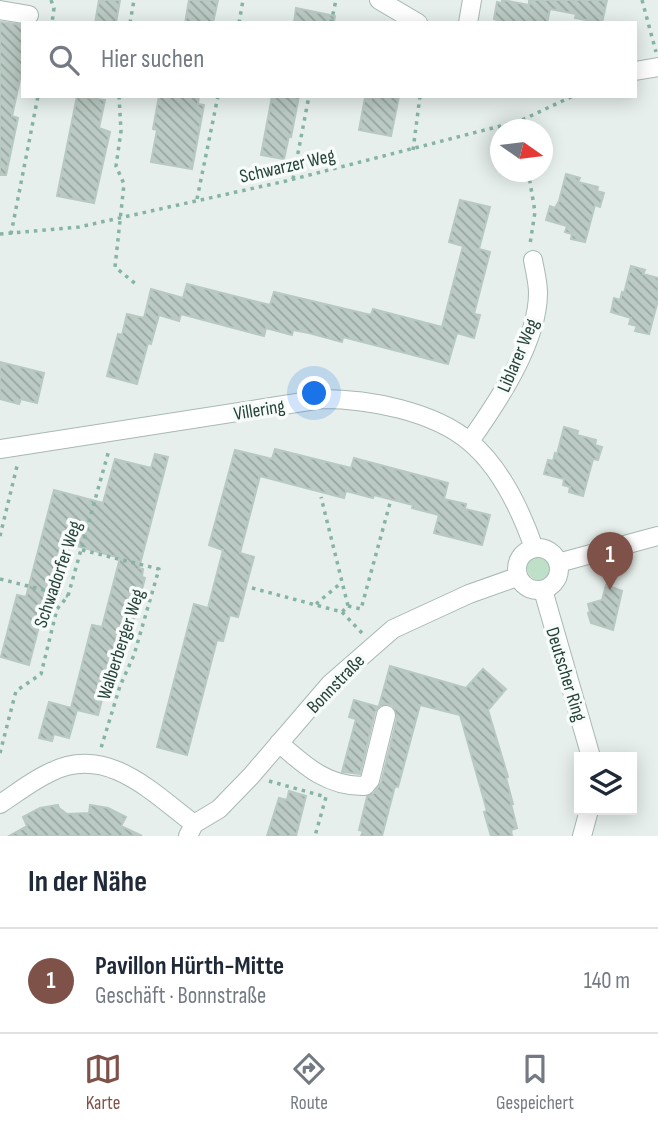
<!DOCTYPE html>
<html lang="de">
<meta charset="utf-8">
<style>
:root{--surface:#fff;--page:#f2f2f3;--text:#1f2937;--muted:#747a83;--line:#e0e1e3;--accent:#7f5249}
body{margin:0;font-family:"Sofia Sans Condensed",sans-serif;background:var(--page);color:var(--text)}
.controls{position:absolute;right:21px;bottom:21px;display:grid;overflow:hidden;border-radius:0px;box-shadow:0 4px 18px #0003}
.controls button{width:63px;height:63px;display:grid;place-items:center;padding:0;border:0;border-bottom:2px solid var(--line);background:var(--surface);color:var(--text);font:35px sans-serif}
.compass{position:absolute;left:490px;top:119px;width:63px;height:63px;border-radius:50%;background:var(--surface);box-shadow:0 4px 18px #0003;rotate:104deg}
.you{position:absolute;left:315px;top:394px;width:24px;height:24px;margin:-18px;border:5px solid #fff;border-radius:50%;background:#1a73e8;box-shadow:0 0 0 10px #1a73e833}
.badge{display:grid;place-items:center;width:46px;height:46px;border-radius:50%;background:var(--accent);color:#fff;font-size:23px;font-weight:700}
.pin{position:absolute;translate:-50% -58px;filter:drop-shadow(0 2px 4px #0008)}
.pin::after{content:'';position:absolute;top:37px;width:24px;height:21px;background:inherit;clip-path:polygon(0 0,100% 0,50% 100%)}
.list{margin:0;padding:0;list-style:none}
h2{display:flex;justify-content:space-between;align-items:center;height:91px;margin:0;padding:0 28px;font-size:30px}
h2 small{font-size:23px;font-weight:400;color:var(--muted)}
.list li{display:grid;grid-template-columns:46px 1fr auto;gap:21px;align-items:center;box-sizing:border-box;height:105px;padding:0 28px;border-top:2px solid var(--line)}
.list b{display:block;font-size:26px;white-space:nowrap}
.list p{margin:0;font-size:23px;white-space:nowrap;color:var(--muted)}
.list em{font-size:23px;font-style:normal;color:var(--muted)}
.icon{flex:none;width:38px;height:38px;fill:none;stroke:currentColor;stroke-width:2;stroke-linecap:round;stroke-linejoin:round}
.map{position:relative;flex:none;width:658px;height:836px;overflow:hidden}
.search{position:absolute;background:var(--surface);box-shadow:0 4px 18px #0003;left:21px;right:21px;top:21px;height:77px;display:flex;align-items:center;gap:18px;box-sizing:border-box;padding:0 24px;border-radius:0px;color:var(--muted);font-size:26px}
.sheet{height:196px;background:var(--surface)}
nav{display:flex;justify-content:space-around;align-items:center;box-sizing:border-box;height:98px;border-top:2px solid var(--line);background:var(--surface);font-size:19px;color:var(--muted)}
nav a{display:grid;justify-items:center;gap:4px}
nav .on{color:var(--accent)}
.map>svg:first-child{display:block}
.grass{fill:url(#grass-tufts)}
.building{fill:url(#building-back-hatch);stroke:#b8c9c2;stroke-width:2}
.lines{fill:none;stroke-linecap:round;stroke-linejoin:round}
.minor-casing{stroke:#a8b8b2;stroke-width:20}
.path{stroke:#86b3a5;stroke-width:3.5;stroke-dasharray:3.5 5;stroke-linecap:butt}
.minor{stroke:#fff;stroke-width:18}
.labels{text-anchor:middle;stroke-width:7;stroke-linejoin:round;paint-order:stroke}
.street-label{font-size:19px;fill:#24423a;stroke:#f7fbf9}
</style>
<div class="map">
<svg width="658" height="836" viewBox="0 0 658 836">
<defs>
<pattern id="grass-tufts" width="24" height="20" patternUnits="userSpaceOnUse" patternTransform="scale(1.75)"><rect width="24" height="20" fill="#bfe0c8"/><path d="M3 7l-1-3M5 7V3M7 7l1-3M15 17l-1-3M17 17v-4M19 17l1-3" fill="none" stroke="#a4c1ad"/></pattern>
<pattern id="building-back-hatch" width="6" height="6" patternUnits="userSpaceOnUse" patternTransform="scale(1.75)"><rect width="6" height="6" fill="#bbcac4"/><path d="M-1 5l2 2M0 0l6 6M5-1l2 2" fill="none" stroke="#98a6a0"/></pattern>
</defs>
<rect width="100%" height="100%" fill="#e6efeb"/>
<circle class="grass" cx="539" cy="568" r="12"/>
<g class="building">
<polygon points="99,0 120,0 116,23 95,23"/>
<polygon points="189,0 218,0 213,23 185,23"/>
<polygon points="502,0 529,5 529,0 607,0 602,23 575,18 576,14 550,9 547,23 496,23 497,20 494,19 497,2 502,3"/>
<polygon points="296,8 335,16 334,23 294,23"/>
<polygon points="0,22 23,25 23,66 12,116 18,118 6,175 0,175"/>
<polygon points="77,96 105,100 99,128 110,132 94,203 57,196"/>
<polygon points="159,96 199,96 198,104 204,105 192,169 151,162 157,130 153,129"/>
<polygon points="272,96 299,96 291,137 289,136 284,159 261,155"/>
<polygon points="372,96 399,96 391,136 359,130 365,98 371,99"/>
<polygon points="566,174 580,178 578,182 598,187 597,191 604,193 600,207 595,205 585,242 571,239 572,234 565,232 567,226 546,220 550,206 555,208 559,201"/>
<polygon points="460,200 490,207 479,249 490,252 474,314 480,315 474,338 457,333 448,364 343,337 342,342 309,333 293,330 292,335 266,328 264,336 181,314 179,321 159,315 151,344 148,343 137,384 107,376 118,334 122,335 127,314 144,318 151,289 183,298 187,284 270,305 274,292 371,315 373,309 442,327 463,246 449,242"/>
<polygon points="631,266 645,270 643,274 658,278 658,300 649,334 635,331 637,326 629,324 631,318 611,312 614,298 620,300 622,292 624,293"/>
<polygon points="0,362 44,373 37,403 21,399 19,404 0,399"/>
<polygon points="564,427 578,431 577,435 596,440 595,445 602,447 598,460 593,459 583,496 569,492 570,487 563,485 564,479 544,474 548,460 553,461 555,453 557,454"/>
<polygon points="275,449 351,468 354,458 448,483 444,499 466,504 465,509 490,515 482,545 434,533 439,515 412,508 413,505 374,495 373,498 346,491 344,498 260,476 240,553 254,557 247,583 238,617 230,615 223,641 217,640 187,755 157,747 194,604 208,608 223,550 209,545 235,450 272,459"/>
<polygon points="155,454 168,457 139,568 143,569 142,577 145,578 130,635 120,632 98,715 77,710 69,738 54,734 52,741 39,738 49,702 71,708 92,625 102,627 120,558 70,544 60,583 51,580 29,665 1,657 17,595 26,597 54,490 103,503 115,459 151,468"/>
<polygon points="606,585 622,591 613,630 591,623 588,613 590,612 588,604 602,600"/>
<polygon points="390,666 466,688 483,669 506,689 488,710 508,777 506,778 513,804 511,804 517,828 511,830 512,836 491,836 484,812 487,811 460,715 420,705 398,787 395,786 382,836 361,836 363,831 359,830 367,797 374,793 381,783 397,718 393,706 388,704 379,706"/>
<polygon points="354,700 379,707 375,712 360,774 342,772 356,719 349,717"/>
<polygon points="289,791 306,796 296,836 267,836 279,798 287,800"/>
<polygon points="58,805 59,808 67,814 89,813 90,805 108,808 126,817 121,826 142,836 9,836 27,826 23,817 40,808"/>
</g>
<g class="lines">
<g class="minor-casing">
<g id="minor">
<polyline points="379,0 418,23"/>
<polyline points="0,10 29,15"/>
<polyline points="468,23 472,0"/>
<polyline points="635,71 658,67"/>
<path d="M470 441C497 403 538 342 538 293 538 282 535 271 533 260"/>
<path d="M0 449 322 399C369 399 433 411 470 442 501 468 521 511 534 548"/>
<circle cx="538" cy="569" r="21"/>
<polyline points="558,563 658,536"/>
<polyline points="543,590 591,757"/>
<path d="M279 743C305 766 328 787 365 786L370 780 386 715"/>
<path d="M0 804C17 793 33 780 51 772 107 744 153 793 194 824"/>
<polyline points="188,836 194,824 219,809 251,776 330,684 393,629 469,594 517,577"/>
<polyline points="582,836 589,810"/>
</g>
</g>
<g class="path">
<polyline points="51,0 54,8 52,23"/>
<polyline points="642,0 656,52"/>
<polyline points="130,23 134,0"/>
<polyline points="239,23 243,0"/>
<polyline points="331,23 336,0"/>
<polyline points="119,96 121,131 116,166 124,184 115,267 137,285"/>
<polyline points="413,150 420,96"/>
<polyline points="526,172 530,182 535,212 530,244"/>
<polyline points="293,179 309,96"/>
<polyline points="197,199 218,96"/>
<polyline points="0,234 79,227 286,181 520,121 573,96"/>
<polyline points="11,234 38,96"/>
<polyline points="0,536 18,462"/>
<polyline points="82,550 159,569 134,655 120,686 101,748"/>
<polyline points="0,579 68,596"/>
<polyline points="252,588 342,612 348,606 321,497"/>
<polyline points="316,604 341,583"/>
<polyline points="348,606 361,609 390,503"/>
<polyline points="342,612 362,633"/>
<polyline points="0,753 16,691 41,674 57,609 68,596 109,450"/>
<polyline points="269,781 326,797 315,836"/>
</g>
<use href="#minor" class="minor"/>
</g>
<g class="labels">
<g class="street-label">
<text transform="translate(287 165) rotate(-13)" y="7">Schwarzer Weg</text>
<text transform="translate(517 355) rotate(-67)" y="7">Liblarer Weg</text>
<text transform="translate(259 409) rotate(-9)" y="7">Villering</text>
<text transform="translate(57 574) rotate(-71)" y="7">Schwadorfer Weg</text>
<text transform="translate(120 644) rotate(-72)" y="7">Walberberger Weg</text>
<text transform="translate(567 674) rotate(73)" y="7">Deutscher Ring</text>
<text transform="translate(335 683) rotate(-46)" y="7">Bonnstraße</text>
</g>
</g>
</svg>
<div class="controls">
<button><svg class="icon" aria-label="layers" viewBox="0 0 24 24"><path d="M12 4l9 5-9 5-9-5zM3 14l9 5 9-5"/></svg></button>
</div>
<svg class="compass" viewBox="-18 -18 36 36"><path d="M0-13l5 13h-10z" fill="#e53935"/><path d="M0 13l5-13h-10z" fill="#747a83"/></svg>
<div class="you"></div>
<div class="pin badge" style="left:610px;top:590px">1</div>
<div class="search"><svg class="icon" aria-label="search" viewBox="0 0 24 24"><circle cx="10" cy="10" r="6"/><path d="M15 15l6 6"/></svg>Hier suchen</div>
</div>
<section class="sheet">
<h2>In der Nähe<small></small></h2>
<ul class="list">
<li><span class="badge">1</span><div><b>Pavillon Hürth-Mitte</b><p>Geschäft · Bonnstraße</p></div><em>140 m</em></li>
</ul>
</section>
<nav>
<a class="on"><svg class="icon" aria-label="map" viewBox="0 0 24 24"><path d="M3 6l6-2 6 2 6-2v14l-6 2-6-2-6 2zM9 4v14M15 6v14"/></svg>Karte</a>
<a><svg class="icon" aria-label="directions" viewBox="0 0 24 24"><path d="M12 3l9 9-9 9-9-9zM9 14v-3h6M13 9l2 2-2 2"/></svg>Route</a>
<a><svg class="icon" aria-label="saved" viewBox="0 0 24 24"><path d="M7 4h10v16l-5-4-5 4z"/></svg>Gespeichert</a>
</nav>
